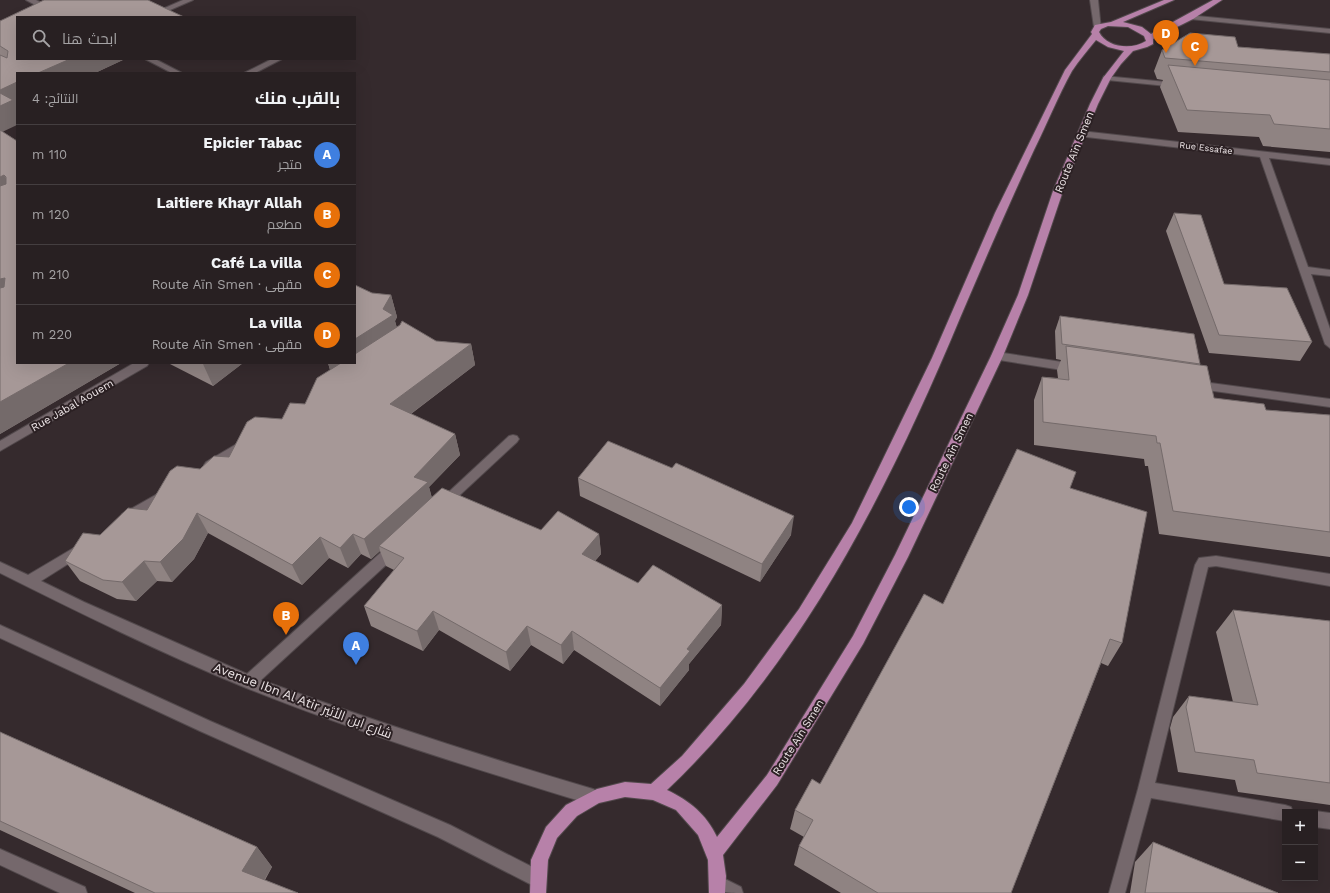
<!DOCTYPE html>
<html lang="ar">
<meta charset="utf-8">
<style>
:root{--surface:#282022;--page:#30282a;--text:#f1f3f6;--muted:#a5a3a5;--line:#443e40;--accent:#a6c821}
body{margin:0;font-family:"Work Sans",Cairo,sans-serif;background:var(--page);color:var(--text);direction:rtl}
.controls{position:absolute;right:12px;bottom:12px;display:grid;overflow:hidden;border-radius:0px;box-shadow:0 4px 16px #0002}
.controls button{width:36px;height:36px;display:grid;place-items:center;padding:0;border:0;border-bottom:1px solid var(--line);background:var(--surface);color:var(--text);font:20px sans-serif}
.you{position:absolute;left:909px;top:507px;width:14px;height:14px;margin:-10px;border:3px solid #fff;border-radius:50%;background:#1a73e8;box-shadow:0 0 0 6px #1a73e833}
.badge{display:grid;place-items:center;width:26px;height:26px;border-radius:50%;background:var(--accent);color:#fff;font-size:13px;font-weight:700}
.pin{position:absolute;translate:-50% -33px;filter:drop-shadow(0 1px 2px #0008)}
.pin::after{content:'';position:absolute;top:21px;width:14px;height:12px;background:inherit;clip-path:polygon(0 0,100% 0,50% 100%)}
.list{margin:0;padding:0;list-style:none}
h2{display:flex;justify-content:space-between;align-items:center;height:52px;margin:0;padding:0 16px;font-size:17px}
h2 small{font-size:13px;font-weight:400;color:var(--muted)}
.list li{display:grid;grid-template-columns:26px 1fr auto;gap:12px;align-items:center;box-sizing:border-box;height:60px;padding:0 16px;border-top:1px solid var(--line)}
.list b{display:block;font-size:15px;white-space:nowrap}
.list p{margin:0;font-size:13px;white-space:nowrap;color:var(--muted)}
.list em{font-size:13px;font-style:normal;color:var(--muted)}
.icon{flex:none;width:22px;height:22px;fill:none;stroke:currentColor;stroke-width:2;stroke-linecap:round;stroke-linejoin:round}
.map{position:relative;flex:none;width:1330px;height:893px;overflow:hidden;direction:ltr}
.search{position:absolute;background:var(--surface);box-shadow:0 4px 16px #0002;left:16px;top:16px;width:340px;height:44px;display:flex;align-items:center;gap:10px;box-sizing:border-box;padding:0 14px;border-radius:0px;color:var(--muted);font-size:15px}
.panel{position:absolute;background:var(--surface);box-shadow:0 4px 16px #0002;left:16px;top:72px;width:340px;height:292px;border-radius:0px;direction:rtl}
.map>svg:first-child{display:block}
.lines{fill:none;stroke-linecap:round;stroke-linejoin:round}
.minor-casing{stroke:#52494c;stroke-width:2}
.major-casing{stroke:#52494c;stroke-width:2}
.minor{fill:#75686c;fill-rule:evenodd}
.major{fill:#b781a9;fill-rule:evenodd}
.wall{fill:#8f8382}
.shaded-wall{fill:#746a6a}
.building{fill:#a69897;stroke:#746a6a}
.labels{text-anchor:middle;stroke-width:4;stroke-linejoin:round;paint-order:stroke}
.far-street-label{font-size:9px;fill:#ede5e7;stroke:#2b2023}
.street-label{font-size:11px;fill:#ede5e7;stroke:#2b2023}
.near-street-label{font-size:13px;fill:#ede5e7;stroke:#2b2023}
</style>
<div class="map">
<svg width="1330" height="893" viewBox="0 0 1330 893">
<rect width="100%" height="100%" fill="#352a2d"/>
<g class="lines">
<g class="minor-casing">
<g id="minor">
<polygon points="26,0 36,0 68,17 58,17"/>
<polygon points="183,0 193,0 154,17 144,17"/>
<polygon points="1090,0 1098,0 1101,29 1094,27"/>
<polygon points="1187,15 1330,29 1330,33 1190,19 1186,17"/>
<polygon points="145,59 155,59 182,73 172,73"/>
<polygon points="272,59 282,59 255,73 244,73"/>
<polygon points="1104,76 1177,83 1181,85 1177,87 1107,80 1103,78"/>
<polygon points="1081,131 1330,159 1330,165 1269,158 1308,267 1330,270 1330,276 1311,274 1330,329 1330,348 1325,344 1260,157 1078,136 1078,132"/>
<polygon points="997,352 1075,364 1081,368 1075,372 993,359 991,356"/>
<polygon points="134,363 149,363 147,366 0,451 0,441"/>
<polygon points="1196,381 1330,399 1330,407 1192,388 1190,385"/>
<polygon points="513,435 517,436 519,439 517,442 447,507 443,509 439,507 437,504 439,501 509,436"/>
<polygon points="245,439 249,440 251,443 249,446 214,468 206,468 204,465 206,462"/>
<polygon points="166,489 170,491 172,494 170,497 132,522 127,523 122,522 121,518 122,514"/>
<path d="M82 543 87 544 89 548 87 552 41 581 84 602 247 674 389 545 394 544 399 545 401 549 399 553 261 680C371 720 481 756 593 789L599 792 601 797 599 802 593 805C476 769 358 733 244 687 161 653 80 613 0 573V562L28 575Z"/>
<polygon points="1216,556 1330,574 1330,586 1216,566 1208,567 1155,783 1285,805 1291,807 1293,812 1285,812 1285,821 1151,798 1125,893 1109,893 1138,789 1195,565 1199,558"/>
<polygon points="0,625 210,721 450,825 544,873 546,879 544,885 538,887 532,885 438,837 200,731 0,638"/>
<polygon points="1315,811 1330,813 1330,829 1315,827 1315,812 1313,812"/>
<polygon points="0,849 85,887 87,893 60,893 0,865"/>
<path d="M719 876 741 887 743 893C731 893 716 893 711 884L713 878Z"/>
</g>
</g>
<g class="major-casing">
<path id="major" d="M1164 0H1174L1123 22 1142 27 1151 34 1213 0H1222L1193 19 1153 39V44L1147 47 1133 51 1121 64 1111 78 1098 104 1063 191 1028 295 1003 356 908 557 863 644 777 785 723 855 726 876 725 893H709L708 860 698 835 676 810 653 800 625 797 599 803 577 816 557 838 548 860 546 893H530L531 860 546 827 566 805 597 789 625 782 651 784 682 756 744 684 799 609 852 523 932 358 995 213 1042 117 1065 70 1092 34 1091 32 1095 25 1111 22ZM1108 26 1128 27 1144 36 1146 41C1132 50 1107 48 1099 32L1101 29ZM1096 40 1108 47 1124 51 1103 78 1090 104 1053 191 1018 295 991 356 895 555 853 636 767 775 717 837C706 814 690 801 667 790 802 662 889 488 960 318 984 262 1008 206 1034 150 1047 124 1058 96 1072 71 1079 60 1088 50 1096 40Z"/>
</g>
<use href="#minor" class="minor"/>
<use href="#major" class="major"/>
</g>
<g class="wall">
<polygon points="17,17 17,59 125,59 95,73 17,73 3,132 17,141 17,363 121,363 0,434 0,21"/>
<polygon points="1238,47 1330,54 1330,152 1263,146 1259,137 1178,132 1160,87 1163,80 1157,79 1154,71 1162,50"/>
<polygon points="1174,213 1224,284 1312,342 1300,361 1209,353 1166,231"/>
<polygon points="372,293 391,295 397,317 395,321 397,328 436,341 471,344 475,365 411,414 455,434 460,455 429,487 432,498 541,530 599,534 601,554 595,561 638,583 722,605 721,625 689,664 689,670 660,706 574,650 563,664 531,645 510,671 439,630 423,651 371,626 364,606 394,570 386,566 380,551 371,559 361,554 348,568 329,558 302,585 208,533 194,559 172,582 157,581 136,601 117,599 80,581 65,561 100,535 147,510 200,469 229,457 282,419 305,404 330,370 328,363 327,363 355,363"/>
<polygon points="1060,316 1200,364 1200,365 1214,398 1266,410 1330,415 1330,557 1159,534 1148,466 1145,466 1144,459 1034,445 1034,400 1042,377 1058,378 1057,370 1061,360 1056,359 1055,331"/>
<polygon points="168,363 243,363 213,386"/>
<polygon points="672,468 791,535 760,582 580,496 578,478"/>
<polygon points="1070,488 1122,643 1108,666 1101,663 1011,893 841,893 794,865 799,846 804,837 790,829 795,810 820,784 943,604"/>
<polygon points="1233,610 1330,621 1330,805 1238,792 1235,780 1178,772 1170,728 1173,717 1189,696 1233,702 1216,632"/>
<polygon points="0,732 257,847 272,867 265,880 298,893 135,893 0,830"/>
<polygon points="1153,842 1278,893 1130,893 1135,862"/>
</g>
<g class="shaded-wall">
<polygon points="70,59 125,59 95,73 38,73"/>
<polygon points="17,82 17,125 0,133 0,90"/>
<polygon points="4,175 16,198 0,204 0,177"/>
<polygon points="5,278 17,298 0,307 0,279"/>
<polygon points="391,295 397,317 395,321 399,337 333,379 328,363 355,363 355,339 383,309"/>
<polygon points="471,344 475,365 396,425 390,404"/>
<polygon points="69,363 121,363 0,434 0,402"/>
<polygon points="203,363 243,363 213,386 203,364"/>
<polygon points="455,434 460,455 429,487 433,503 379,546 380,551 371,559 364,539 414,477"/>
<polygon points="197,513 208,533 194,559 172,582 160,562"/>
<polygon points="794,516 791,535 760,582 762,564"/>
<polygon points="353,534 361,554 348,568 340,548"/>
<polygon points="599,534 601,554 584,574 582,554"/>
<polygon points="320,537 329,558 302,585 292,565"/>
<polygon points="144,561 157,581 136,601 122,582"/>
<polygon points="722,605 721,625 689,664 689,670 660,706 660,688 687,649"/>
<polygon points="433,611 439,630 423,651 417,631"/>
<polygon points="527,626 531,645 510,671 506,652"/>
<polygon points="572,631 574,650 563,664 561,645"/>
<polygon points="257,847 272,867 258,890 242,871"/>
</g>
<g class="building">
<polygon points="44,0 148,0 184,17 17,17 17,59 70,59 38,73 17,73 17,82 0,90 0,55 7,58 8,51 0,46 0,21"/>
<polygon points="1190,33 1235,37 1238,47 1330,54 1330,72 1165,58 1162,50"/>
<polygon points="1168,65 1330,80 1330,129 1274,124 1270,115 1187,110"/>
<polygon points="0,93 13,100 0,106"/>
<polygon points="0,130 17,141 17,363 69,363 0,402 0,288 4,287 5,278 0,279 0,186 6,184 6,177 4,175 0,177"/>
<polygon points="1174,213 1201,215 1224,284 1287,288 1312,342 1219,335"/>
<polygon points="355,285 372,293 391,295 383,309 393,315 355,339"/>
<polygon points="1060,316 1194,334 1200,364 1062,344"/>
<polygon points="402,321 436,341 471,344 390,404 455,434 414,477 428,482 364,539 353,534 340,548 320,537 292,565 197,513 183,539 160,562 144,561 122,582 103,580 65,561 83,533 100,535 128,508 147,510 170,471 177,466 200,469 214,456 229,457 247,422 255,417 282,419 290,403 305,404 317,378 341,363 355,363 355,354 400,325"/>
<polygon points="1066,346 1207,366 1214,398 1264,404 1266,410 1330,415 1330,532 1173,511 1160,443 1157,443 1156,436 1043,422 1042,377 1069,380"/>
<polygon points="608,441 672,468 676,463 794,516 762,564 578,478"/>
<polygon points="1017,449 1076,472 1070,488 1147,512 1122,643 1110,639 1011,893 878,893 799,846 813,820 795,810 812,779 820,784 924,594 943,604"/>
<polygon points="442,488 541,530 558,511 599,534 582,554 638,583 653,565 722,605 687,649 690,651 660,688 572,631 561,645 527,626 506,652 433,611 417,631 364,606 404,558 379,546"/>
<polygon points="1233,610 1330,621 1330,783 1257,773 1254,760 1195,752 1186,707 1189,696 1258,705"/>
<polygon points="0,732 257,847 242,871 298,893 155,893 0,821"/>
<polygon points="1153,842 1278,893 1145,893"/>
</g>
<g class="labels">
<g class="far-street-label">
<text transform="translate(1206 148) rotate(7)" y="3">Rue Essafae</text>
</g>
<g class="street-label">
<text transform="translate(1074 152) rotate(-68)" y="4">Route Aïn Smen</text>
<text transform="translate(72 405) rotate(-30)" y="4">Rue Jabal Aouem</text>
<text transform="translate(951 452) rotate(-64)" y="4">Route Aïn Smen</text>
<text transform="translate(798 737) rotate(-58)" y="4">Route Aïn Smen</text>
</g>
<g class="near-street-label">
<text transform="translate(303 700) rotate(21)" y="5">Avenue Ibn Al Atir شارع ابن الأثير</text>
</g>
</g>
</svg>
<div class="controls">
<button>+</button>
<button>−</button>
</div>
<div class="you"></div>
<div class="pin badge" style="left:356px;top:665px;background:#3f7fe0">A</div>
<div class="pin badge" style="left:286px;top:635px;background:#e8710a">B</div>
<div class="pin badge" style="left:1195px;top:66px;background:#e8710a">C</div>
<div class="pin badge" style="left:1166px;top:53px;background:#e8710a">D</div>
<div class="search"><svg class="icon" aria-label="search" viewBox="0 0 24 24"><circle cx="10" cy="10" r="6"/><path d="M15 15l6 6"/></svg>ابحث هنا</div>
<section class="panel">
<h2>بالقرب منك<small>النتائج: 4</small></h2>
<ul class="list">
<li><span class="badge" style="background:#3f7fe0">A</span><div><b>Epicier Tabac</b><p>متجر</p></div><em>110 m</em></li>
<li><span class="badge" style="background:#e8710a">B</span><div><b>Laitiere Khayr Allah</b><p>مطعم</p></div><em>120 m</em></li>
<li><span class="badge" style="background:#e8710a">C</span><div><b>Café La villa</b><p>مقهى · Route Aïn Smen</p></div><em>210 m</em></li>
<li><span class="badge" style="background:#e8710a">D</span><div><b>La villa</b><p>مقهى · Route Aïn Smen</p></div><em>220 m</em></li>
</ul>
</section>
</div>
